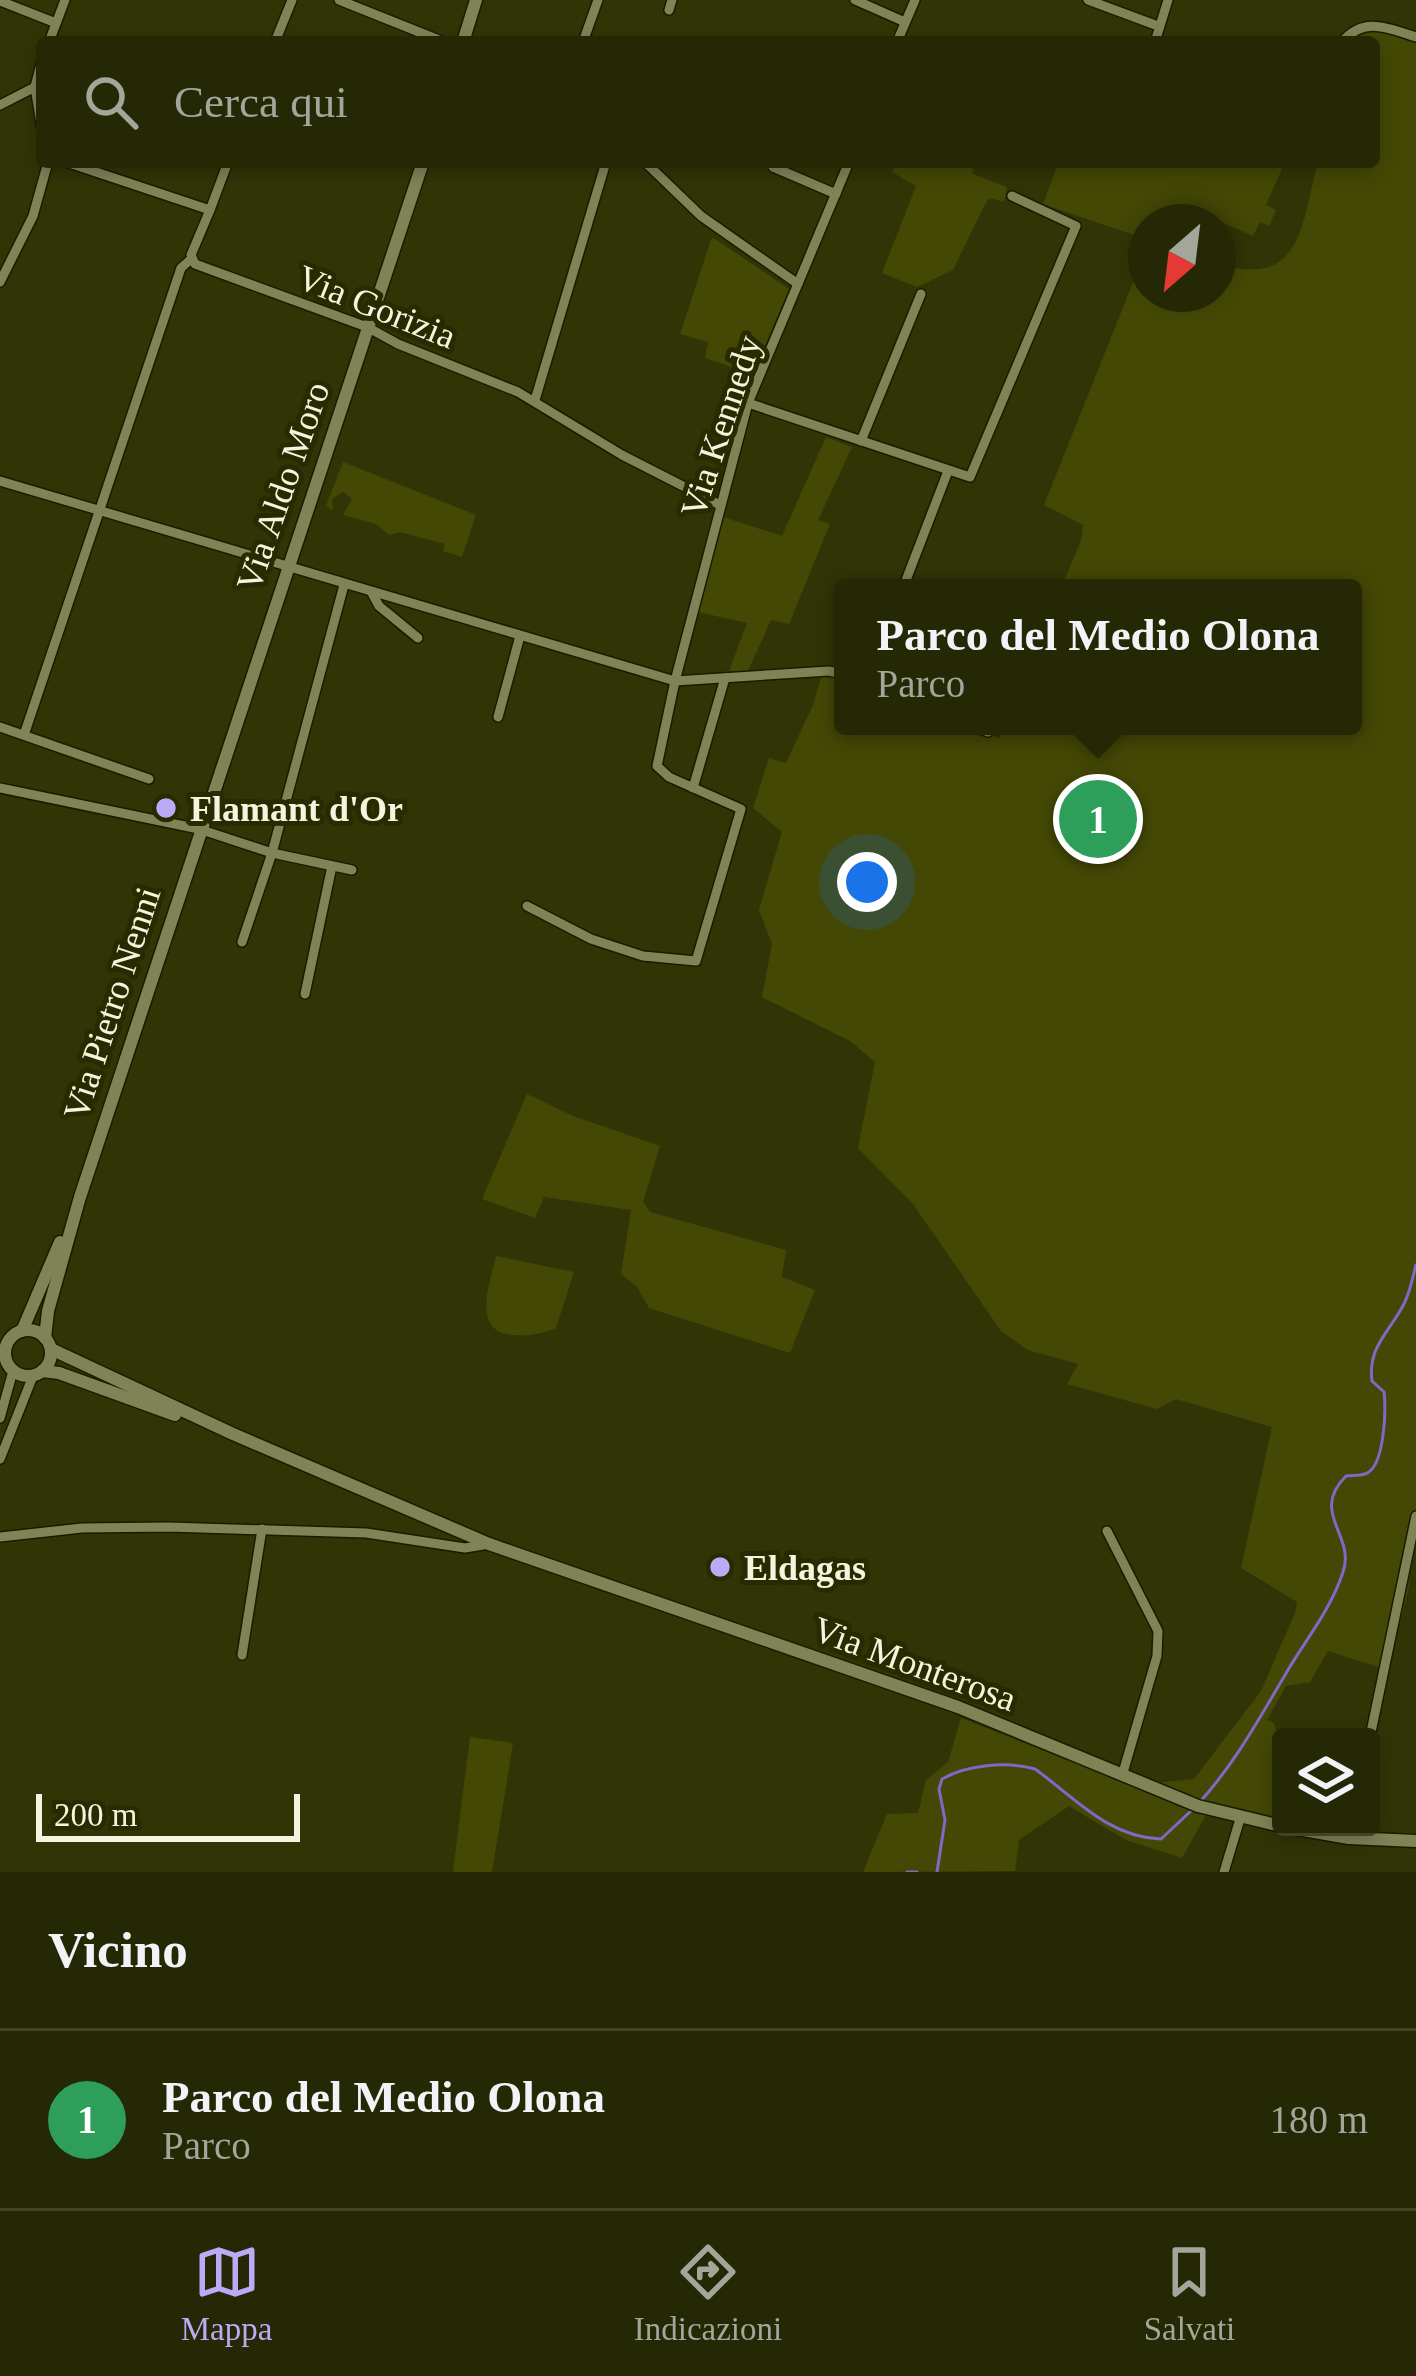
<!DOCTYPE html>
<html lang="it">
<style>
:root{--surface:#252804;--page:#313413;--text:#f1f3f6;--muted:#a3a69a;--line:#424426;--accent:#bbaaf6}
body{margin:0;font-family:"Times New Roman",serif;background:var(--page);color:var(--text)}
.controls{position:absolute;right:36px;bottom:36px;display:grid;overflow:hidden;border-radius:12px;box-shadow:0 6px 18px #0003}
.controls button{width:108px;height:108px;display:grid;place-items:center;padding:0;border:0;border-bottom:3px solid var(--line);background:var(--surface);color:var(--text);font:60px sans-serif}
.compass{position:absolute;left:1128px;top:204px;width:108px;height:108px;border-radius:50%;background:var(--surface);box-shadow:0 6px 18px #0003;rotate:208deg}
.scale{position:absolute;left:36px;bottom:30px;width:264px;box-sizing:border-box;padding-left:12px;border:6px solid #f3f6de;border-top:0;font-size:33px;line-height:42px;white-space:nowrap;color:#f3f6de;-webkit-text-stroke:9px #282b00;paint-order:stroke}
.you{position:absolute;left:867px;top:882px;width:42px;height:42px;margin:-30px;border:9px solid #fff;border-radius:50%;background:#1a73e8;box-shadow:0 0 0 18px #1a73e833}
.badge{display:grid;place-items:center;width:78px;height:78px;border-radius:50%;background:var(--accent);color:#fff;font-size:39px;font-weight:700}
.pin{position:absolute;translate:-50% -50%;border:6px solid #fff;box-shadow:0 3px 12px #0006}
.popup{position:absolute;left:834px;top:579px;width:528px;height:156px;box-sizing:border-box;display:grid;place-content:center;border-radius:12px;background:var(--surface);filter:drop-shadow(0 3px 9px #0005);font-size:39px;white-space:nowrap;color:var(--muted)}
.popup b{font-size:45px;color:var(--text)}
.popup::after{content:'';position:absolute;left:50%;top:100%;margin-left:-24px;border:24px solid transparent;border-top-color:var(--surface)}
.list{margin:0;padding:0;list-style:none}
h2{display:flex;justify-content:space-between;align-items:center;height:156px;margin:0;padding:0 48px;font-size:51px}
h2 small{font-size:39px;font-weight:400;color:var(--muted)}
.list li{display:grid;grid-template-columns:78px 1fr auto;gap:36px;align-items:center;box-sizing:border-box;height:180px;padding:0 48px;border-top:3px solid var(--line)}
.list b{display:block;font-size:45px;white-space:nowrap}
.list p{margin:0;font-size:39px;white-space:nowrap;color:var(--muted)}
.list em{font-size:39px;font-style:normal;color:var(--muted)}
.icon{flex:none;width:66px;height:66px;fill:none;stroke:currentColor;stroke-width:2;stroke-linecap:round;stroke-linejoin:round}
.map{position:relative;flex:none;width:1416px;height:1872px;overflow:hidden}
.search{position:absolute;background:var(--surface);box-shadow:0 6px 18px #0003;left:36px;right:36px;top:36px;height:132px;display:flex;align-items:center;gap:30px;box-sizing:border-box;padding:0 42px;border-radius:12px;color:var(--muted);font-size:45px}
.sheet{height:336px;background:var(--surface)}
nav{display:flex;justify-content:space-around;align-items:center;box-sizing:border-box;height:168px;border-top:3px solid var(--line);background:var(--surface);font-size:33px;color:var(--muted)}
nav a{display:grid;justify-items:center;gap:6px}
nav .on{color:var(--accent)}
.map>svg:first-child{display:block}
.green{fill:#444805}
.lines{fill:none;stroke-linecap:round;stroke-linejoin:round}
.stream{stroke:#8068c6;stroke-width:3}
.street-casing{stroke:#191c00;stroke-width:12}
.secondary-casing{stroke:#191c00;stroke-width:15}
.street{stroke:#7f8457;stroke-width:9}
.secondary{stroke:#7f8457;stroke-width:12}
.poi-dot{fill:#bbaaf6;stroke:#282b00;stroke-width:4.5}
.labels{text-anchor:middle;stroke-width:10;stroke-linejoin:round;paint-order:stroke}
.street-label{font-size:36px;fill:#f3f6de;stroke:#282b00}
.poi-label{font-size:36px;font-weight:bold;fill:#f3f6de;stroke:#282b00;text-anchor:start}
</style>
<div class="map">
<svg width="1416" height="1872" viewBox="0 0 1416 1872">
<rect width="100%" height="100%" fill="#313506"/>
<g class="green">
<path d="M1355 29H1381L1416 42V1529L1408 1591 1388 1670 1328 1651 1310 1682 1286 1686 1267 1720 1274 1723 1281 1747V1819L1204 1803 1155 1783 1194 1779 1261 1691 1295 1613 1297 1602 1241 1568 1272 1427 1176 1399 1157 1409 1067 1384 1078 1364 1028 1350 1001 1331 913 1204 858 1148 875 1062 850 1041 762 997 772 944 759 910 782 832 753 808 769 758 786 763 813 705 822 674 843 678V726H967L999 738 1002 726H1353V588H1061L1081 541 1083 525 1044 505 1146 250V294H1218V258L1224 259 1223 265C1303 288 1302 220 1318 162H1374V42H1347Z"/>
<polygon points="897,162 972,162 973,174 1007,187 1004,202 990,198 986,202 953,270 917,287 882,273 916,186 892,172"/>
<polygon points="1059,162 1285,162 1266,205 1276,210 1269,226 1260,222 1253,236 1187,207 1181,222 1146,222 1146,229 1134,235 1043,204"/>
<polygon points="712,237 789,289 753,374 705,358 708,342 680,334"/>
<polygon points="826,437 852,447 818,520 830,524 789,624 771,620 748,671 729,671 747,623 698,612 723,517 782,536"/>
<polygon points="343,462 476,515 462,557 443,551 445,544 400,532 389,535 376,524 343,515 352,499 343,492 332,499 333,510 326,506"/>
<polygon points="527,1094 573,1116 660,1146 643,1202 650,1212 786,1250 782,1277 815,1290 790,1353 649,1308 637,1287 621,1274 631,1210 544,1197 535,1218 482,1199"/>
<path d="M496 1256 574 1272 556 1328C539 1335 525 1337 507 1334 472 1327 491 1280 496 1256Z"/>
<polygon points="961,1718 1206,1815 1182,1858 1126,1840 1069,1806 1019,1840 1015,1871 863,1872 887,1814 918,1813 926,1780 948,1762"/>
<polygon points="470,1737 513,1743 492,1872 453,1872"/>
</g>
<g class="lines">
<g class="stream">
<path d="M1199 1803C1236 1762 1260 1717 1288 1670 1307 1638 1332 1607 1343 1572 1356 1535 1309 1513 1346 1476 1353 1475 1359 1476 1365 1474 1385 1468 1386 1409 1384 1392L1372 1381C1368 1350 1385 1336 1400 1311 1409 1297 1412 1280 1416 1265"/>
<polyline points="907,1872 917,1872"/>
<path d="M937 1872 945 1820 939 1789 942 1779C966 1765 1007 1761 1035 1769 1074 1797 1109 1838 1161 1839L1192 1810"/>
</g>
<g class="street-casing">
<g id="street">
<polyline points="339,0 444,42"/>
<polyline points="855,0 905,22"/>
<polyline points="1088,0 1158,26"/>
<polyline points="0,1 56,23"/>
<polyline points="669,10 672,0"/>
<polyline points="49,42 65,0"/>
<polyline points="275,42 292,0"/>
<polyline points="583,42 598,0"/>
<polyline points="897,42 915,0"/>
<polyline points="1155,42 1168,0"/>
<path d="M1342 42C1364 16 1387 28 1416 37"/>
<polyline points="42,60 35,87 42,130"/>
<polyline points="0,105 35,87"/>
<polyline points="66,162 210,210 191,255 195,264 367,327 398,344 518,392 622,455 720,505"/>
<polyline points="645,162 701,216 798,284"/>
<polyline points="773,167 836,194"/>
<polyline points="210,210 228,162"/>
<polyline points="0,282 33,216 48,162"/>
<polyline points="535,400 606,162"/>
<polyline points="748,403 970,477 1076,226 1012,196"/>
<polyline points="861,441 921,294"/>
<polyline points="0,481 675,681 829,671 843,674"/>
<polyline points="903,588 948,471"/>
<polyline points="372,593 379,606 418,638"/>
<polyline points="498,717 520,636"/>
<polyline points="974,726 988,732"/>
<polyline points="0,727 149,779"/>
<polyline points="24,735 181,268 190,260"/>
<polyline points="0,788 199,829 272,853 352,870"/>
<polyline points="693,788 725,678"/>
<polyline points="527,906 591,939 643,956 696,961 741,809 669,777 657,766 675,681 748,403 849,162"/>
<polyline points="242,942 272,853 344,585"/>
<polyline points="305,994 332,866"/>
<polyline points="0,1418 13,1371"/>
<polyline points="0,1459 33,1376"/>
<polyline points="1107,1531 1158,1631 1157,1656 1122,1776"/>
<polyline points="0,1537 82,1528 169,1527 366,1533 465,1548 489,1544"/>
<polyline points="242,1655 262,1529"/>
<polyline points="1370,1737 1416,1516"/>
<polyline points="1224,1872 1240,1819"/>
</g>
</g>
<g class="secondary-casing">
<g id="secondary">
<polyline points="463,42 476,0"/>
<circle cx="28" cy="1353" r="23"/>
<polyline points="22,1331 60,1242"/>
<polyline points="45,1338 48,1311 80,1197 423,162"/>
<polyline points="51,1349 233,1434 489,1544 958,1707 1198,1806 1281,1826"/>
<polyline points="42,1371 59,1373 175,1415"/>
<polyline points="1286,1827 1349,1838 1416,1841"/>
</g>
</g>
<use href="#street" class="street"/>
<use href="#secondary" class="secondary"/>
</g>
<g class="poi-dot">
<circle cx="166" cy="808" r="12"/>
<circle cx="720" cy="1567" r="12"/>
</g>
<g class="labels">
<g class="street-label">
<text transform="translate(377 306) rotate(22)" y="13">Via Gorizia</text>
<text transform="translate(720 426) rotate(-72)" y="13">Via Kennedy</text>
<text transform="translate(282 486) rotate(-71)" y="13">Via Aldo Moro</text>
<text transform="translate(111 1003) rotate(-72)" y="13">Via Pietro Nenni</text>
<text transform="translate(915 1663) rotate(20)" y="13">Via Monterosa</text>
</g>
<g class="poi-label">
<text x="190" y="821">Flamant d'Or</text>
<text x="744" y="1580">Eldagas</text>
</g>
</g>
</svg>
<div class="controls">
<button><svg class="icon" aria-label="layers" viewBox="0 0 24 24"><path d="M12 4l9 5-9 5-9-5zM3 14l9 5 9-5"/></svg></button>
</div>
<svg class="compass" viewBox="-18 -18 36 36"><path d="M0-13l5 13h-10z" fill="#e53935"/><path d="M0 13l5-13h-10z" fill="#a3a69a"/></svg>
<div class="scale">200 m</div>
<div class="you"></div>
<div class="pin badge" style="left:1098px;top:819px;background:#2e9e5b">1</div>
<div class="popup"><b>Parco del Medio Olona</b>Parco</div>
<div class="search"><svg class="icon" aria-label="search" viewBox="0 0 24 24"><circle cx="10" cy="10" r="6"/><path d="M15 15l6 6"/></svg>Cerca qui</div>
</div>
<section class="sheet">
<h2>Vicino<small></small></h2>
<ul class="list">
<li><span class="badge" style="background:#2e9e5b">1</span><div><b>Parco del Medio Olona</b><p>Parco</p></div><em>180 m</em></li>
</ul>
</section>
<nav>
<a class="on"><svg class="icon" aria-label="map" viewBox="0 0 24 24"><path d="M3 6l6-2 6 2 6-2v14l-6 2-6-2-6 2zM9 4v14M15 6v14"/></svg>Mappa</a>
<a><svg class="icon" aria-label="directions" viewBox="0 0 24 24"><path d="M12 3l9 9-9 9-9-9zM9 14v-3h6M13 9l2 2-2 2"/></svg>Indicazioni</a>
<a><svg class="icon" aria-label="saved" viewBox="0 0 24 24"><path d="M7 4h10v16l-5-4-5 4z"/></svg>Salvati</a>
</nav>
